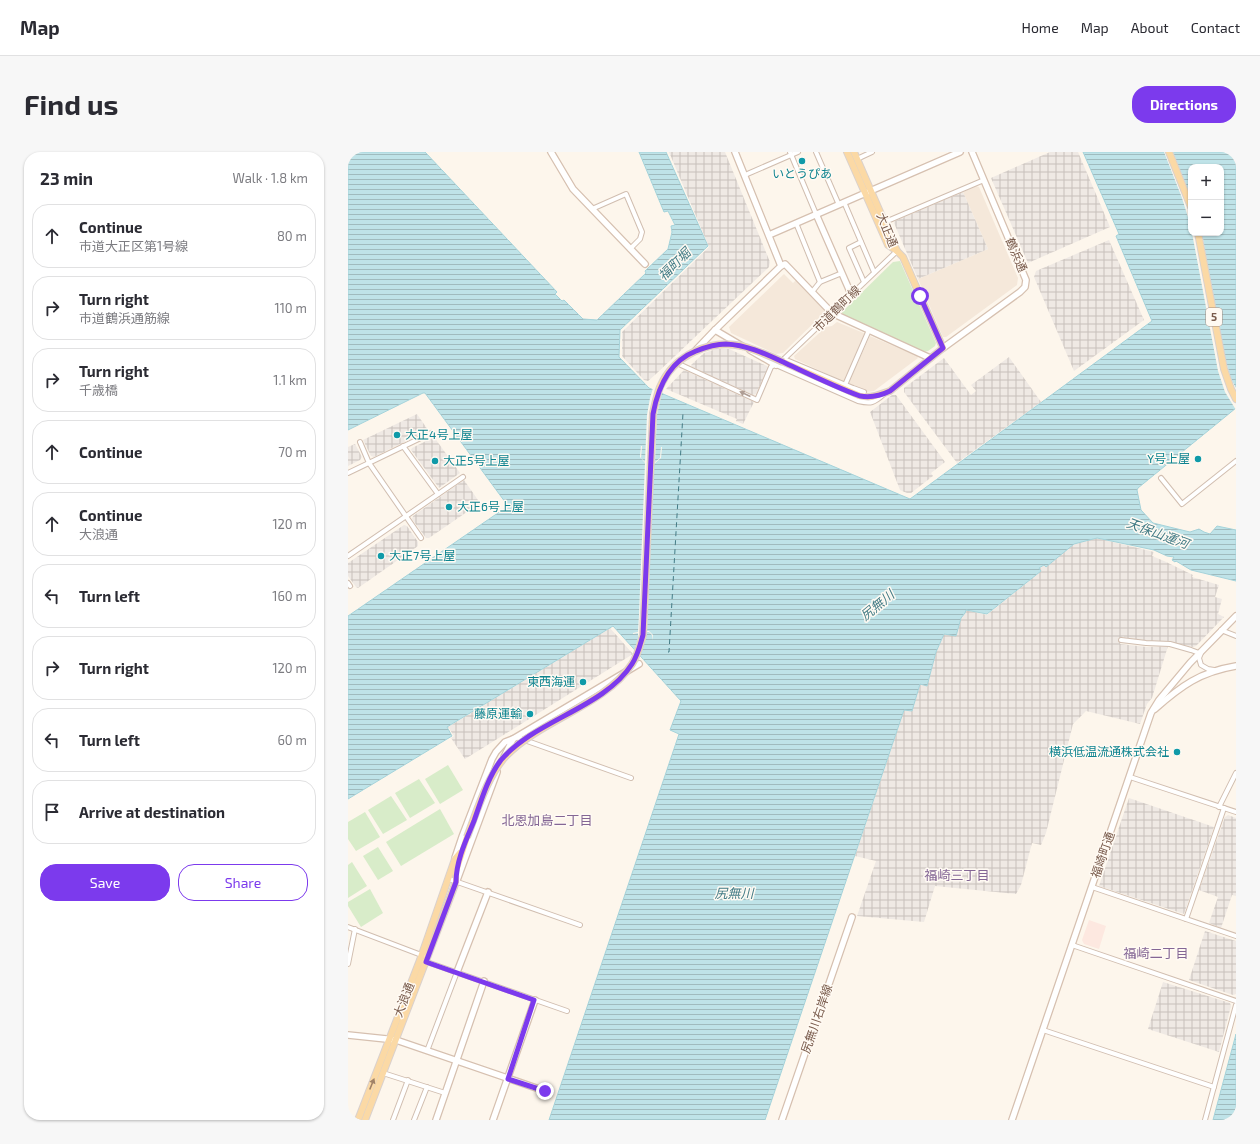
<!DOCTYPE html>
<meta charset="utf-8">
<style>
:root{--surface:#fff;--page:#f7f7f7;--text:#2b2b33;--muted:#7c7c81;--line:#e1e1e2;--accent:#7c3aed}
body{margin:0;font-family:"Exo 2","Noto Sans JP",sans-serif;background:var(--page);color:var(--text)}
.controls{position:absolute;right:12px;top:12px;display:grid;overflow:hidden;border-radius:8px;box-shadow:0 1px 3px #0004}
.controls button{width:36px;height:36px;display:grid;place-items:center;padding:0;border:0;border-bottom:1px solid var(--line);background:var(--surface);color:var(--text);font:20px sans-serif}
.stop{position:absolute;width:12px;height:12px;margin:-9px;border:3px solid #7c3aed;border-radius:50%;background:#fff}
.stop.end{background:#7c3aed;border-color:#fff;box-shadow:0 1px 4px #0008}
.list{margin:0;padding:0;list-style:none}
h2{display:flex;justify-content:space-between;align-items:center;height:52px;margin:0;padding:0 16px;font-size:17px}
h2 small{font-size:13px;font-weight:400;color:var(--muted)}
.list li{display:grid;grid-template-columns:26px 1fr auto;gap:12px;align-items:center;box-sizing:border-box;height:64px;margin:0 8px 8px;padding:0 8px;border:1px solid var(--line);border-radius:16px}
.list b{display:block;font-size:15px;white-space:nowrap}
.list p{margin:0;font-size:13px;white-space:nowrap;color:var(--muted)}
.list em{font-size:13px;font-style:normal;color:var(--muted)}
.actions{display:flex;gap:8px;padding:12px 16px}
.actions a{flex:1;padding:9px 0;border:1px solid var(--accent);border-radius:16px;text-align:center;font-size:14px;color:var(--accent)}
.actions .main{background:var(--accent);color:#fff}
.icon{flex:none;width:22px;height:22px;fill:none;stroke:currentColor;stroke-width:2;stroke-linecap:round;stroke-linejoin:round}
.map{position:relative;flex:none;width:888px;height:968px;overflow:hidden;border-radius:16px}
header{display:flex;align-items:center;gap:24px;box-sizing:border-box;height:56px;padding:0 20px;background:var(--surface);border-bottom:1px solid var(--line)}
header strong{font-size:19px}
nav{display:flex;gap:22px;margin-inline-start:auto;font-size:14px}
.intro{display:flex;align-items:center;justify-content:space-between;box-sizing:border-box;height:96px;padding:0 24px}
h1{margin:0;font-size:28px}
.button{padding:10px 18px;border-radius:16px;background:var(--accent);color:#fff;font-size:14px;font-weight:700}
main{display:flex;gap:24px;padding:0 24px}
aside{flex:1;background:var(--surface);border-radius:16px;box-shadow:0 1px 3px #0004}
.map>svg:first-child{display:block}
.residential{fill:#f5e8da}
.commercial{fill:#fde8e0}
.industrial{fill:url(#industrial-grid)}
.park{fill:#d8ecc9}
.water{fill:url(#water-rules);stroke:#a5d3da;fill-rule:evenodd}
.pier{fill:#fdf6ec}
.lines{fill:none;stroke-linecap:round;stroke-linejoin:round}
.ferry{stroke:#437c86;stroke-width:1;stroke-dasharray:5 4;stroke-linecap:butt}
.street-casing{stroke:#d1beb0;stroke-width:6}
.secondary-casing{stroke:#d6c0b0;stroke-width:8}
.primary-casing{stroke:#dad1cd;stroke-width:8}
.street{stroke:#fff;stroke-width:4}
.secondary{stroke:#fff;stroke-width:5.5}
.primary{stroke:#fbd9a5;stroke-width:6}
.primary-bridge-casing{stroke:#dad1cd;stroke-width:8;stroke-linecap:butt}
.primary-bridge{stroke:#fbd9a5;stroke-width:6}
.oneway{fill:#af9d94}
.oneway2{fill:#a18267}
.route{stroke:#7c3aed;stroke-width:5}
.culture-dot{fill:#0f9aa8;stroke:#fffaf3;stroke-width:1.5}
.labels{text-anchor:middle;stroke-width:3;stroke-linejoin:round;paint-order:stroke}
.shield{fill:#fffaf3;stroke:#a28b7f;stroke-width:1}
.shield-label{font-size:11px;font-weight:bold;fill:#7a5c4d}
.culture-label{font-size:12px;fill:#0d838f;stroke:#fffaf3;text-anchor:start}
.street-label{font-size:12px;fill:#7a5c4d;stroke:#fffaf3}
.water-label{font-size:13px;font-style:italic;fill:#437c86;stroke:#fffaf3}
.neighbourhood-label{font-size:13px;fill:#846695;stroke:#fffaf3}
</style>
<header>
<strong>Map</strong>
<nav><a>Home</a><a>Map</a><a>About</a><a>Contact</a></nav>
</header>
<div class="intro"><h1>Find us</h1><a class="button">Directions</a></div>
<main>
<aside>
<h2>23 min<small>Walk · 1.8 km</small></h2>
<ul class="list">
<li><svg class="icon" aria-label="ahead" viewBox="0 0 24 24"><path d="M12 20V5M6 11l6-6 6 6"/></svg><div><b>Continue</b><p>市道大正区第1号線</p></div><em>80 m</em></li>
<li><svg class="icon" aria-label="right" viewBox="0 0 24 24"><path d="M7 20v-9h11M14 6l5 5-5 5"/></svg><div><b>Turn right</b><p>市道鶴浜通筋線</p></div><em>110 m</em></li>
<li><svg class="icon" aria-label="right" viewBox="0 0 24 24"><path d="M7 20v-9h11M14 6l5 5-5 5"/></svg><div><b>Turn right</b><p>千歳橋</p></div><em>1.1 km</em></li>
<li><svg class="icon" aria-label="ahead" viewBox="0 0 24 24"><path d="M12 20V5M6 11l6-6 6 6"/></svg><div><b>Continue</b></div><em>70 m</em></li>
<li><svg class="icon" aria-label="ahead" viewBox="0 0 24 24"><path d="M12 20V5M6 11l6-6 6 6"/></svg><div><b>Continue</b><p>大浪通</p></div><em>120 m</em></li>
<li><svg class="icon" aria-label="left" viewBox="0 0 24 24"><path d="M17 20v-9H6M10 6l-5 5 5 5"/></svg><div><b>Turn left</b></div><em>160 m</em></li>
<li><svg class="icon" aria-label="right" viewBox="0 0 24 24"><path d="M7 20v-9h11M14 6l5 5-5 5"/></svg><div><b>Turn right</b></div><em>120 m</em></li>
<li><svg class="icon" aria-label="left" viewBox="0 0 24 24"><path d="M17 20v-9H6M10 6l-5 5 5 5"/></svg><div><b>Turn left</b></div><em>60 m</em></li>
<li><svg class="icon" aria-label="arrive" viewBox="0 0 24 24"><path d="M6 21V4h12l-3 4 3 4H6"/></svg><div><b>Arrive at destination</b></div></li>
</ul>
<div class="actions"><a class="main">Save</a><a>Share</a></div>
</aside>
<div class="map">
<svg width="888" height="968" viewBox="0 0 888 968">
<defs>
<pattern id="industrial-grid" width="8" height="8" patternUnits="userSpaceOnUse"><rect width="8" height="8" fill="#efe9e4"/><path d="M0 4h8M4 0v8" fill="none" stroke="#c7c0bb"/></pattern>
<pattern id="water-rules" width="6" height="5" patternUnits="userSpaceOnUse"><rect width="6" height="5" fill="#bfe3e8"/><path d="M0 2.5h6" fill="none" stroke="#a0bbbe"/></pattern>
</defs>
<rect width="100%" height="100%" fill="#fdf6ec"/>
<g class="residential">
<polygon points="628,34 631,35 670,126 669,133 598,185 595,185 570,127 640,97 615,40"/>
<polygon points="436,122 445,131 448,128 476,158 476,161 435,201 428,202 383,181 381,175"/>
<polygon points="489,170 518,182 496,230 447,207 446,204 478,175 484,174"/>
<polygon points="522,184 569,204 570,206 526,239 519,240 500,232"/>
</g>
<polygon class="commercial" points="741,768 758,774 751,797 736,792 734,788"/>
<g class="industrial">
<polygon points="321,0 377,0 422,110 421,115 308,222 300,229 296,228 274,204 274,180 361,95"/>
<polygon points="702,0 730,0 762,75 680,111 643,26"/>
<polygon points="615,40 640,97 570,127 546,71 547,69"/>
<polygon points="761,88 796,168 726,219 686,125 688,119"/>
<polygon points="368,197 381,197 419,214 420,217 408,242 405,243 344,215 343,213 356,201"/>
<polygon points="661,205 693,250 609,311 556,240 556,236 596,206 623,243 628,239 623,233"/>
<polygon points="336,218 406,250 395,272 388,269 389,267 318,237"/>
<polygon points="544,243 548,243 597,310 583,321 585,324 563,341 559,341 552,338 522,260"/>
<polygon points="69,262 80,278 26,305 23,304 15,288"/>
<polygon points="86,285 112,321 91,336 63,298 64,296"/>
<polygon points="7,292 14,305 12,308 0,314 0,295"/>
<polygon points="116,328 132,351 81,386 78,386 64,367 65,364"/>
<polygon points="56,373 59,374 70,390 70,394 10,436 8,435 0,424 0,411"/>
<polygon points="749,386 806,400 804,404 816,409 845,423 844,425 871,433 867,445 874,447 870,462 876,465 848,494 845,495 822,490 799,489 776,486 775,484 772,492 799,495 820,494 804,546 799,552 792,572 738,559 725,572 698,681 693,693 684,691 673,733 668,742 587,734 576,770 509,764 528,709 507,704 556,558 564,559 572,531 579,534 588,500 596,482 608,484 613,466 617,461 618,458 639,463 693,419 691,417 696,413 698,415 726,392"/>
<polygon points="262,476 285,502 117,607 103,586 106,584 100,575"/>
<polygon points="781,646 866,675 836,762 751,734"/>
<polygon points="880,663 888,666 888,744 884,743 873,776 861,771 870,745 851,738 877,665"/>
<polygon points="857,779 888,789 888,842 885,843 841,828"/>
<polygon points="815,830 882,851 883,854 871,900 800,877"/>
</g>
<g class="park">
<polygon points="552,109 588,191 587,194 580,199 576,200 495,163 494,160 545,110"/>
<polygon points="100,613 115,638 92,652 77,627"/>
<polygon points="71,627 87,651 62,666 47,641"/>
<polygon points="43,644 59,668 35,682 20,658"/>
<polygon points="92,657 106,682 53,714 38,690"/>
<polygon points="17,660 32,685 8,699 0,687 0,670"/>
<polygon points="30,695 45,719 30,728 15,704"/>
<polygon points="4,710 19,734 0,746 0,713"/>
<polygon points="22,737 35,761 13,775 0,754 0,750"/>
</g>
<g class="water">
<path d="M0 0H77L209 140 207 142 214 149 216 148 235 167 249 168 298 121 297 119 320 97 324 80 323 74 327 73 320 59 316 60 291 0H318L360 94 272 178 271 205 301 236 562 347 804 169 768 84 771 82 735 0H888V256L790 336 789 338 793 358 805 371 842 380 851 377 856 380 862 382 869 374 888 378V429L843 418 828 409 827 410 824 408 826 405 819 404 806 398 749 386 726 392 698 415 696 413 691 416 693 419 639 462 618 458 617 461 613 466 608 484 596 482 588 500 579 534 572 532 564 559 556 558 417 968H201L331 582 322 578 333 549 265 474 99 575 104 584 0 647V464L160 354 77 241H75L0 278ZM843 15H873V81H843Z"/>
<polygon points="888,882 888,968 865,968"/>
</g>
<g class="pier">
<polygon points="816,0 825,0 842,43 843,75 834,46"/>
<polygon points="844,81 853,81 855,87 876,202 883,227 888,236 888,258 877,240 870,219"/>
<polygon points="305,236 314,240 309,263 307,310 312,306 313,295 314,295 313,306 306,312 299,479 301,479 305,483 305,488 304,483 301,480 299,480 291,505 286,500 290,486 290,481 285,482 285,481 290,480 291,463 297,311 292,305 293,294 294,294 293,306 297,310 299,263 302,246"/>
</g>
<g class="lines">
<polyline class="ferry" points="320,500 321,500 335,261"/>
<g class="street-casing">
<g id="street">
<polyline points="442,0 468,62"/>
<polyline points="468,0 491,53"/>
<polyline points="509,7 524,0"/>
<polyline points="397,23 450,0"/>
<polyline points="496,50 526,120"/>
<polyline points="244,57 278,42 294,80 292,87 282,97"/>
<polyline points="537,70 636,28"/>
<polyline points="448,71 472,130"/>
<polyline points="513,90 501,96 516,130"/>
<polyline points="464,140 472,130 494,121"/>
<polyline points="436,207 505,236 516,240"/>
<polyline points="333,213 409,248 423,215 436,207 549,99"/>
<path d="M428 213 510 249C523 252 526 251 536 242"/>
<polyline points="497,233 521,178"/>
<polyline points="12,290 21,311 73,386"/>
<polyline points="55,294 90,342"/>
<polyline points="0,321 83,281"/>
<polyline points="813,326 834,352 888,309"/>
<polyline points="0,404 115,325"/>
<polyline points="0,431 2,434"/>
<polyline points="873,478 888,484"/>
<polyline points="773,488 798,491 822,492 843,498 851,501"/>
<polyline points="853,501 851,506 853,513 860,517 866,518"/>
<polyline points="168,585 283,626"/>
<polyline points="782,625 888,660"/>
<polyline points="871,655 888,621"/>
<polyline points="101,727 232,773"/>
<polyline points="744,735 888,784"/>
<polyline points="838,767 876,656"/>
<polyline points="0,775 76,804"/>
<polyline points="724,793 888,849"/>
<polyline points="76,809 219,859"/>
<polyline points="0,812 7,777"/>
<polyline points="695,878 866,935"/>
<polyline points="79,899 109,820"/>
<polyline points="35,921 97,941"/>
<polyline points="45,968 60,928"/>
<polyline points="66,968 79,935"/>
<polyline points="857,968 888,853"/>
</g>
</g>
<g class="secondary-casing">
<g id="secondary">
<polyline points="203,0 225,37 297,112"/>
<polyline points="468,62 503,142"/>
<polyline points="421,83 612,0"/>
<polyline points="433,114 437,112 484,161 582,206"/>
<polyline points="367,178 394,194"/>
<polyline points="595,196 672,140 677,135 678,128 624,0"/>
<polyline points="402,198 428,213"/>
<polyline points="347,199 367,178 433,114 387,0"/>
<path d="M807 557C833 534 852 520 888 514"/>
<polyline points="156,605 165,587"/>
<polyline points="107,706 114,685 144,607 148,600 157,590 165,587 291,512"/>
<polyline points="109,728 149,620"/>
<polyline points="109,820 140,740"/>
<polyline points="0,883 48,888 197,939"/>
<polyline points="88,968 136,829"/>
<polyline points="145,968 187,848"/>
<polyline points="434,968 504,765"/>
<polyline points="664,968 803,561 811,548 842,511 888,464"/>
</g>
</g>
<g class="primary-casing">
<g id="primary">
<polyline points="506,0 549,99"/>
<polyline points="821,0 843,55"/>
<polyline points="850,81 876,217 883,237 888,247"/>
<polyline points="435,210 512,244 521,245 527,244 542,239 595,196 555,105 549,99 540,93 499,0"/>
<polyline points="10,968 72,808 107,707 112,701"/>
<polyline points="17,968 108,730 108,719 119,685"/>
</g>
</g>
<use href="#street" class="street"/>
<use href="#secondary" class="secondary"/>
<use href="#primary" class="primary"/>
<g class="primary-bridge-casing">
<path id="primary-bridge" d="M119 685C129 659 140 622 159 603 193 568 257 553 284 512 290 503 292 493 295 483L305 261C307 252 309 243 312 235 326 203 361 187 394 194 409 198 422 204 435 210"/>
</g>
<use href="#primary-bridge" class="primary-bridge"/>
</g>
<defs><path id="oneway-solid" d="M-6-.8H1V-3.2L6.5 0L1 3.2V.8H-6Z"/></defs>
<use class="oneway" href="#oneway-solid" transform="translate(397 242) rotate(-155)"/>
<use class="oneway2" href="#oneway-solid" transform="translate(24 932) rotate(-68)"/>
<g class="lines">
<path class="route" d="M197 939 160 927 186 848 78 810 108 730C108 709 118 688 126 669 133 649 140 625 153 608 187 568 256 556 284 512 290 503 292 493 295 483L305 262C310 235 322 209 348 199 358 195 368 192 378 192 398 193 416 201 433 209 459 221 485 234 512 244 523 246 532 244 542 239L595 196 572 144"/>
</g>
<g class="culture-dot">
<circle cx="454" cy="9" r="4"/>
<circle cx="49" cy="283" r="4"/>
<circle cx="850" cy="307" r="4"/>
<circle cx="87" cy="309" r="4"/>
<circle cx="101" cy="355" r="4"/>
<circle cx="33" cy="404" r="4"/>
<circle cx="235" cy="530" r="4"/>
<circle cx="182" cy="562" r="4"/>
<circle cx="829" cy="600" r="4"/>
</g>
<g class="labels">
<rect class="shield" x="858" y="156" width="16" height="18" rx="3"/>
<g class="shield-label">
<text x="866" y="169">5</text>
</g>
<g class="culture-label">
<text x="454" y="26" text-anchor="middle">いとうぴあ</text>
<text x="57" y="287">大正4号上屋</text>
<text x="842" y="311" text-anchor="end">Y号上屋</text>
<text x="95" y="313">大正5号上屋</text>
<text x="109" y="359">大正6号上屋</text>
<text x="41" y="408">大正7号上屋</text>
<text x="227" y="534" text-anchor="end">東西海運</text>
<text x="174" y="566" text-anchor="end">藤原運輸</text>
<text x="821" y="604" text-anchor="end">横浜低温流通株式会社</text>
</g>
<g class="street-label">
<text transform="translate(539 78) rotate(68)" y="4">大正通</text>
<text transform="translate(668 103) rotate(67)" y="4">鶴浜通</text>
<text transform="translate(489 157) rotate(-44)" y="4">市道鶴町線</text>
<text transform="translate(755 703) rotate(-71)" y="4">福崎町通</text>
<text transform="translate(56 848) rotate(-69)" y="4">大浪通</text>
<text transform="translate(469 867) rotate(-71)" y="4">尻無川右岸線</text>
</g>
<g class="water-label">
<text transform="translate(326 112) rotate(-45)" y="5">福町堀</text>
<text transform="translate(810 381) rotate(20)" y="5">天保山運河</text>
<text transform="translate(529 453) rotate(-40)" y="5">尻無川</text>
<text x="386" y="746">尻無川</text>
</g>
<g class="neighbourhood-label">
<text x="199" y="673">北恩加島二丁目</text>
<text x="609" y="728">福崎三丁目</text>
<text x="808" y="806">福崎二丁目</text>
</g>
</g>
</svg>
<div class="controls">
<button>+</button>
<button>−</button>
</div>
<div class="stop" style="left:572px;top:144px"></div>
<div class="stop end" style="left:197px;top:939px"></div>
</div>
</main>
